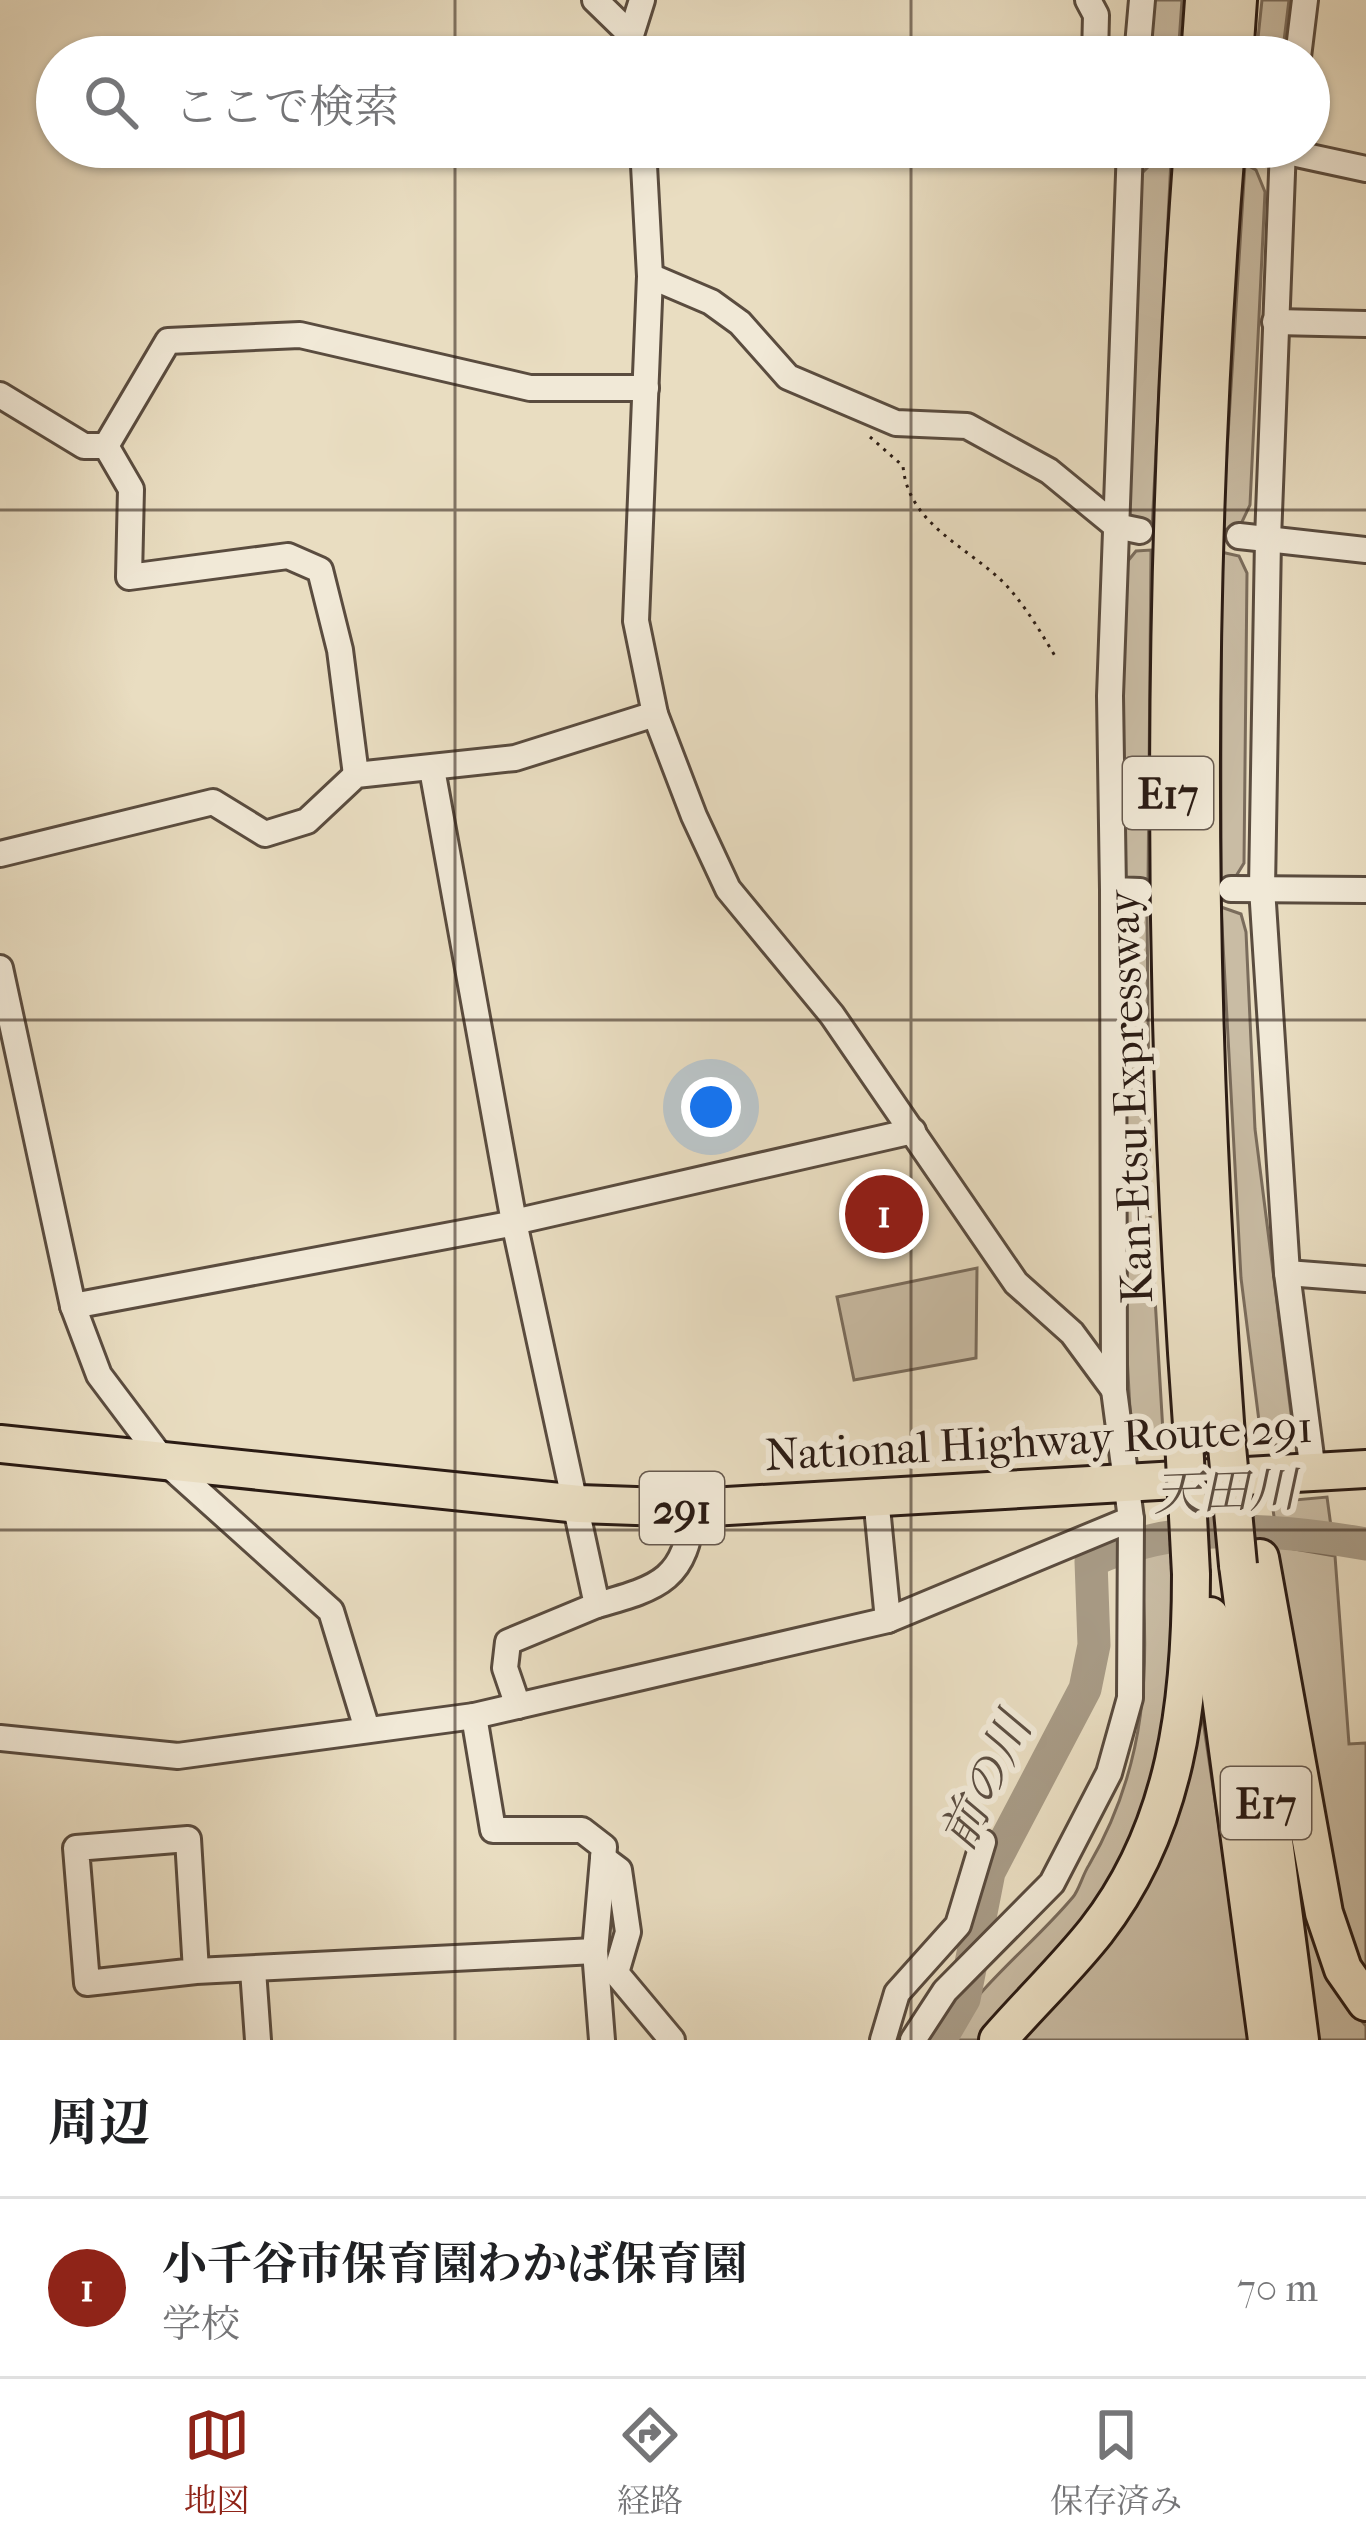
<!DOCTYPE html>
<html lang="ja">
<meta charset="utf-8">
<style>
:root{--surface:#fff;--page:#f6f6f6;--text:#202124;--muted:#757577;--line:#e0e0e0;--accent:#8f2418}
body{margin:0;font-family:"IM FELL French Canon","Noto Serif JP",serif;background:var(--page);color:var(--text)}
.you{position:absolute;left:711px;top:1107px;width:42px;height:42px;margin:-30px;border:9px solid #fff;border-radius:50%;background:#1a73e8;box-shadow:0 0 0 18px #1a73e833}
.badge{display:grid;place-items:center;width:78px;height:78px;border-radius:50%;background:var(--accent);color:#fff;font-size:39px;font-weight:700}
.pin{position:absolute;translate:-50% -50%;border:6px solid #fff;box-shadow:0 3px 12px #0006}
.list{margin:0;padding:0;list-style:none}
h2{display:flex;justify-content:space-between;align-items:center;height:156px;margin:0;padding:0 48px;font-size:51px}
h2 small{font-size:39px;font-weight:400;color:var(--muted)}
.list li{display:grid;grid-template-columns:78px 1fr auto;gap:36px;align-items:center;box-sizing:border-box;height:180px;padding:0 48px;border-top:3px solid var(--line)}
.list b{display:block;font-size:45px;white-space:nowrap}
.list p{margin:0;font-size:39px;white-space:nowrap;color:var(--muted)}
.list em{font-size:39px;font-style:normal;color:var(--muted)}
.icon{flex:none;width:66px;height:66px;fill:none;stroke:currentColor;stroke-width:2;stroke-linecap:round;stroke-linejoin:round}
.map{position:relative;flex:none;width:1366px;height:2040px;overflow:hidden}
.search{position:absolute;background:var(--surface);box-shadow:0 3px 9px #0004;left:36px;right:36px;top:36px;height:132px;display:flex;align-items:center;gap:30px;box-sizing:border-box;padding:0 42px;border-radius:66px;color:var(--muted);font-size:45px}
.sheet{height:336px;background:var(--surface)}
nav{display:flex;justify-content:space-around;align-items:center;box-sizing:border-box;height:168px;border-top:3px solid var(--line);background:var(--surface);font-size:33px;color:var(--muted)}
nav a{display:grid;justify-items:center;gap:6px}
nav .on{color:var(--accent)}
.map>svg:first-child{display:block}
.green{fill:#c9bca4;stroke:#7a6c5c;stroke-width:3}
.lines{fill:none;stroke-linecap:round;stroke-linejoin:round}
.river{stroke:#a89b86;stroke-width:33}
.minor-casing{stroke:#5a4c3f;stroke-width:30}
.highway-casing{stroke:#2a1b14;stroke-width:42}
.path{stroke:#2a1b14;stroke-width:3;stroke-dasharray:3 6;stroke-linecap:butt}
.minor{stroke:#f1e9d7;stroke-width:24}
.highway{stroke:#e9ddc1;stroke-width:36}
.highway-bridge-casing{stroke:#2a1b14;stroke-width:42;stroke-linecap:butt}
.highway-bridge{stroke:#e9ddc1;stroke-width:36}
.grid{fill:none;stroke:#2a1b14;stroke-width:3;stroke-opacity:0.55}
.labels{text-anchor:middle;stroke-width:12;stroke-linejoin:round;paint-order:stroke}
.shield{fill:#f1e9d7;stroke:#66594e;stroke-width:3}
.shield-label{font-size:42px;font-weight:bold;fill:#2a1b14}
.street-label{font-size:45px;fill:#2a1b14;stroke:#f1e9d7}
.water-label{font-size:48px;font-style:italic;fill:#5c4e42;stroke:#f1e9d7}
</style>
<div class="map">
<svg width="1366" height="2040" viewBox="0 0 1366 2040">
<rect width="100%" height="100%" fill="#e9ddc1"/>
<filter id="stains"><feTurbulence type="fractalNoise" baseFrequency=".00167" numOctaves="4"/><feColorMatrix values="0 0 0 0 .2 0 0 0 0 .09 0 0 0 0 .02 0 0 0 .5 -.17"/></filter>
<radialGradient id="worn" r=".72"><stop offset=".6" stop-color="#630" stop-opacity="0"/><stop offset="1" stop-color="#630" stop-opacity=".3"/></radialGradient>
<g class="green">
<polygon points="1149,0 1182,0 1178,57 1144,57"/>
<polygon points="1262,0 1289,0 1282,57 1256,57"/>
<polygon points="1171,160 1152,530 1142,529 1126,514 1140,175 1154,161"/>
<polygon points="1245,164 1256,170 1265,192 1250,505 1241,524 1222,531"/>
<polygon points="1151,550 1148,887 1126,883 1120,857 1123,567 1136,551"/>
<polygon points="1221,552 1239,556 1247,573 1244,863 1233,881 1221,882"/>
<polygon points="1133,907 1147,908 1150,1214 1164,1449 1144,1448 1131,1428 1120,1228 1123,926"/>
<polygon points="1221,907 1241,914 1246,932 1255,1129 1295,1445 1262,1445 1241,1278"/>
<polygon points="977,1268 976,1358 854,1380 837,1297"/>
<polygon points="1327,1497 1332,1534 1275,1524 1272,1502"/>
<path d="M1277 1546 1335 1556 1349 1744 1366 1743V1982C1309 1871 1296 1673 1277 1546Z"/>
<path d="M1175 1548 1179 1619 1156 1796 1094 1914 984 2040H946C979 1984 1032 1946 1073 1897 1079 1890 1083 1874 1089 1865 1147 1766 1151 1667 1140 1555Z"/>
<polygon points="1201,1707 1251,2040 1018,2040 1177,1816"/>
<polygon points="1281,1732 1351,2009 1366,2026 1366,2040 1319,2040 1289,1833"/>
</g>
<g class="lines">
<path class="river" d="M940 2040 964 1999 989 1872 1085 1689 1094 1645 1091 1561C1176 1521 1275 1528 1366 1544"/>
<g class="minor-casing">
<g id="minor">
<polyline points="595,0 631,35"/>
<polyline points="1088,0 1096,15 1095,57"/>
<polyline points="632,57 631,35 642,0"/>
<polyline points="1137,57 1142,0"/>
<polyline points="1298,57 1305,0"/>
<polyline points="643,147 650,276 636,621 655,714 694,816 728,889 832,1015 1016,1283 1072,1333 1114,1390"/>
<polyline points="1130,147 1110,696 1113,890 1140,891"/>
<polyline points="1264,147 1366,169"/>
<polyline points="1283,147 1268,539 1262,888 1287,1273 1313,1472"/>
<polyline points="650,276 711,302 740,323 788,377 896,423 967,426 1049,471 1116,526 1140,531"/>
<polyline points="1275,322 1366,324"/>
<polyline points="0,395 84,446 106,446"/>
<polyline points="106,446 168,341 300,335 530,388 646,388"/>
<polyline points="106,446 131,489 129,577 288,556 320,570 340,650 356,775"/>
<polyline points="1239,536 1366,550"/>
<polyline points="432,769 514,1222 597,1605 508,1642 505,1668 518,1706"/>
<polyline points="0,854 213,802 265,834 307,821 356,775 515,758 655,714"/>
<polyline points="1231,889 1366,890"/>
<polyline points="0,968 73,1306 99,1375 163,1460 331,1611 367,1729"/>
<polyline points="514,1222 913,1131"/>
<polyline points="1287,1273 1366,1279"/>
<polyline points="73,1306 515,1223"/>
<polyline points="876,1497 888,1620"/>
<path d="M597 1605C661 1587 686 1580 693 1508"/>
<polyline points="474,1716 493,1830 582,1830 604,1847 595,1951 602,2040"/>
<polyline points="0,1738 178,1756 474,1716 888,1620 1131,1519"/>
<polyline points="603,1858 619,1870 628,1932 616,1973 672,2040"/>
<polyline points="253,1970 258,2040"/>
<polyline points="196,1971 188,1839 76,1848 87,1983 196,1971 595,1951"/>
<polyline points="883,2040 897,1993 958,1925 983,1842"/>
<polyline points="913,2040 945,1991 1052,1883 1109,1773 1130,1698 1131,1519 1114,1390 1113,890"/>
</g>
</g>
<g class="highway-casing">
<g id="highway">
<polyline points="1200,57 1204,0"/>
<polyline points="1234,57 1238,0"/>
<path d="M1193 147C1161 578 1161 1008 1193 1439"/>
<path d="M1226 147C1191 577 1194 1006 1226 1436"/>
<polyline points="0,1444 579,1504 693,1508 1366,1469"/>
<polyline points="1260,1558 1324,1913 1343,1969 1366,2002"/>
<polyline points="1238,1565 1300,2040"/>
<polyline points="1210,1616 1267,2040"/>
<path d="M998 2040C1030 2003 1066 1969 1096 1931 1177 1827 1191 1701 1191 1574"/>
</g>
</g>
<path class="path" d="M870 437 903 466C908 525 969 547 1006 585 1026 607 1040 631 1055 656"/>
<use href="#minor" class="minor"/>
<use href="#highway" class="highway"/>
<g class="highway-bridge-casing">
<g id="highway-bridge">
<polyline points="1226,1436 1238,1565"/>
<polyline points="1184,1440 1191,1574"/>
</g>
</g>
<use href="#highway-bridge" class="highway-bridge"/>
</g>
<path class="grid" d="M455 0V57M911 0V57M455 147V2040M911 147V2040M0 510H1366M0 1020H1366M0 1530H1366"/>
<g class="labels">
<g class="shield">
<rect x="1123" y="757" width="90" height="72" rx="9"/>
<rect x="640" y="1472" width="84" height="72" rx="9"/>
<rect x="1221" y="1767" width="90" height="72" rx="9"/>
</g>
<g class="shield-label">
<text x="1168" y="808">E17</text>
<text x="682" y="1523">291</text>
<text x="1266" y="1818">E17</text>
</g>
<g class="street-label">
<text transform="translate(1129 1097) rotate(-92)" y="16">Kan-Etsu Expressway</text>
<text transform="translate(1039 1440) rotate(-3)" y="16">National Highway Route 291</text>
</g>
<g class="water-label">
<text transform="translate(1225 1491) rotate(-2)" y="17">天田川</text>
<text transform="translate(985 1781) rotate(-64)" y="17">前の川</text>
</g>
</g>
<rect width="100%" height="100%" filter="url(#stains)"/>
<rect width="100%" height="100%" fill="url(#worn)"/>
</svg>
<div class="you"></div>
<div class="pin badge" style="left:884px;top:1214px">1</div>
<div class="search"><svg class="icon" aria-label="search" viewBox="0 0 24 24"><circle cx="10" cy="10" r="6"/><path d="M15 15l6 6"/></svg>ここで検索</div>
</div>
<section class="sheet">
<h2>周辺<small></small></h2>
<ul class="list">
<li><span class="badge">1</span><div><b>小千谷市保育園わかば保育園</b><p>学校</p></div><em>70 m</em></li>
</ul>
</section>
<nav>
<a class="on"><svg class="icon" aria-label="map" viewBox="0 0 24 24"><path d="M3 6l6-2 6 2 6-2v14l-6 2-6-2-6 2zM9 4v14M15 6v14"/></svg>地図</a>
<a><svg class="icon" aria-label="directions" viewBox="0 0 24 24"><path d="M12 3l9 9-9 9-9-9zM9 14v-3h6M13 9l2 2-2 2"/></svg>経路</a>
<a><svg class="icon" aria-label="saved" viewBox="0 0 24 24"><path d="M7 4h10v16l-5-4-5 4z"/></svg>保存済み</a>
</nav>
